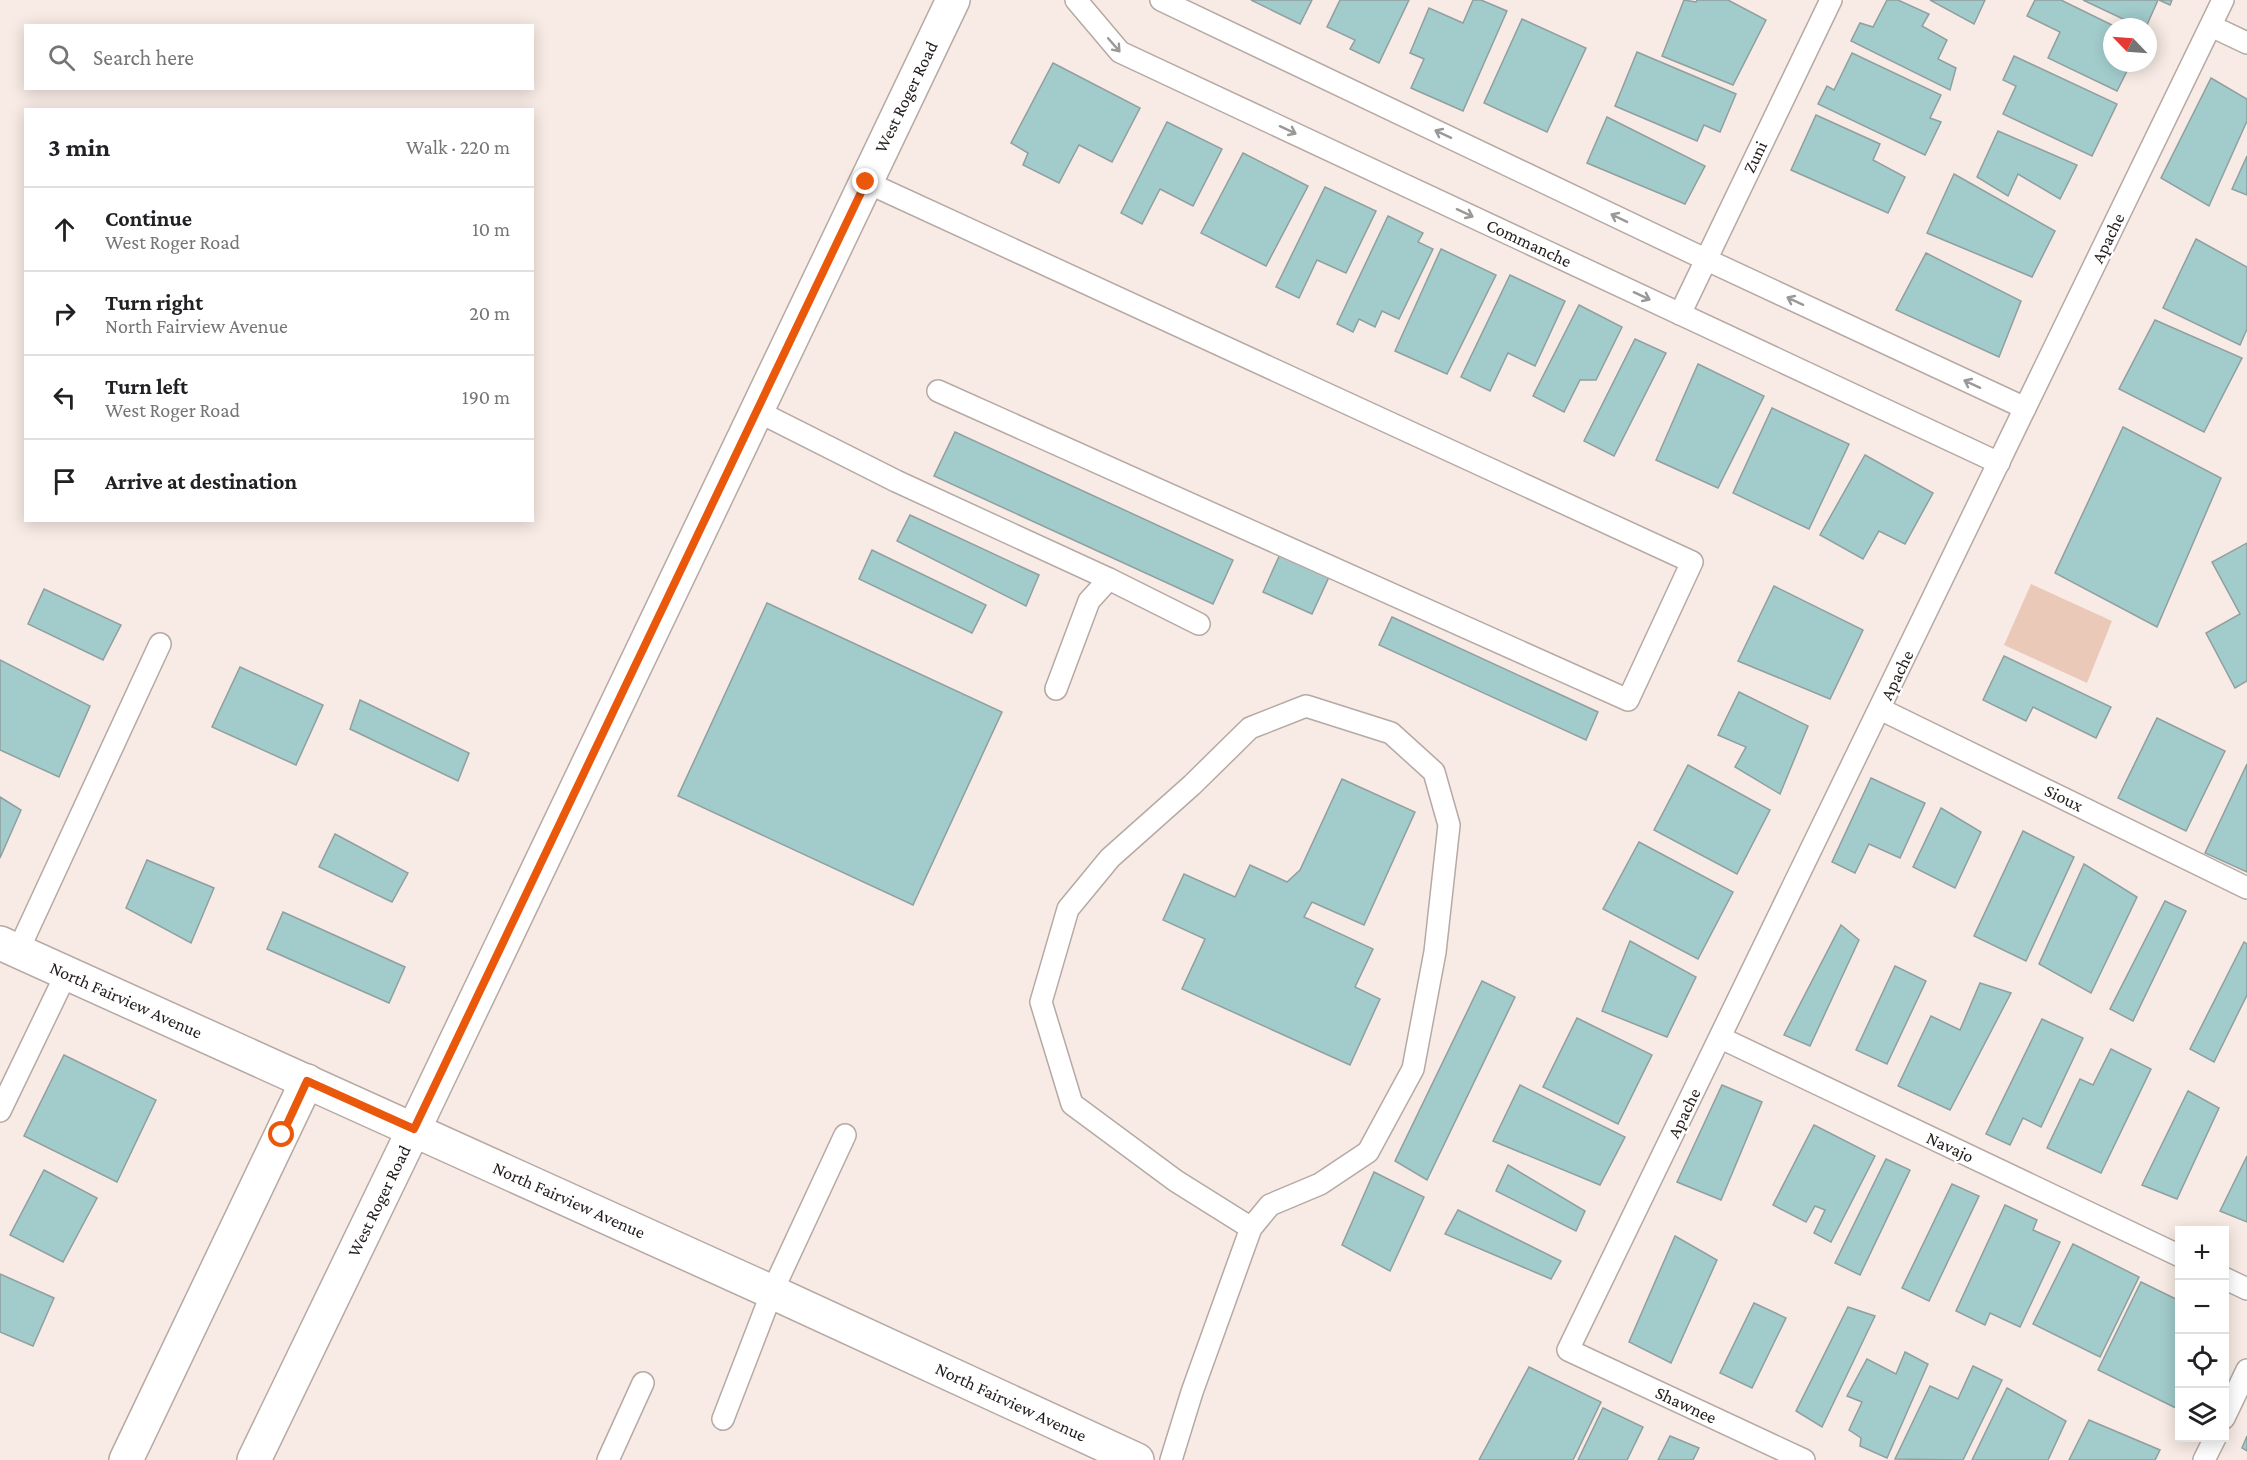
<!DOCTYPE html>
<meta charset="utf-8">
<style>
:root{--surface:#fff;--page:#f2f2f2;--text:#202124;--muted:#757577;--line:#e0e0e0}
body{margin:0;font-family:"Crimson Pro",serif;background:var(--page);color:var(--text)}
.controls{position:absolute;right:18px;bottom:18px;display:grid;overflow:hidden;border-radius:0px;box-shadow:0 3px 15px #0003}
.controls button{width:54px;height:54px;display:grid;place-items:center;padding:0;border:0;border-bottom:2px solid var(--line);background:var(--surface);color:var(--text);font:30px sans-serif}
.compass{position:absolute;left:2103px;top:18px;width:54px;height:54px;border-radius:50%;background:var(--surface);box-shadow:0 3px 15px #0003;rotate:295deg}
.stop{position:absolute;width:18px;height:18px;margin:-14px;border:4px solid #ea580c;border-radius:50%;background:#fff}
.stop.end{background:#ea580c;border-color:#fff;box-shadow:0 2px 6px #0008}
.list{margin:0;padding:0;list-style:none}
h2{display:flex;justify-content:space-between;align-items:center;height:78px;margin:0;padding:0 24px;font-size:26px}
h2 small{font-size:20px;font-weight:400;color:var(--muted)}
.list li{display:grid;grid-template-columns:39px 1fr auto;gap:18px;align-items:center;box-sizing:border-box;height:84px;padding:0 24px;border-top:2px solid var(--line)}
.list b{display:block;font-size:22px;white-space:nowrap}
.list p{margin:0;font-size:20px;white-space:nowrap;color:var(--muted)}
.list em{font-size:20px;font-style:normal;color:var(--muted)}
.icon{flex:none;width:33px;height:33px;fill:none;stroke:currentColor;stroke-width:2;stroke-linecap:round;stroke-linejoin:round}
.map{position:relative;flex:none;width:2247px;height:1460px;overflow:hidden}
.search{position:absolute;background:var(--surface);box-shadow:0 3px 15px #0003;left:24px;top:24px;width:510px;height:66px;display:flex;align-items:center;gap:15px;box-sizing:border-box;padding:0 21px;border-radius:0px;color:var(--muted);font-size:22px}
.panel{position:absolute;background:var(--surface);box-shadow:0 3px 15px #0003;left:24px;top:108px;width:510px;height:414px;border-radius:0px}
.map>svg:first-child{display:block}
.garden{fill:#eac9b9}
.building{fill:#a2cbcb;stroke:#909f9f;stroke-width:1.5}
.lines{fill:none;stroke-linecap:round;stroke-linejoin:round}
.lane-casing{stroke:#b6a9a4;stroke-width:24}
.street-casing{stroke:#b6a9a4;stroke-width:36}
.secondary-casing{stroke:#b6a9a4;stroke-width:36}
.lane{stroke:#fff;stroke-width:21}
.street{stroke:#fff;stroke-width:33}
.secondary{stroke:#fff;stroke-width:33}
.oneway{stroke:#9b9998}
.route{stroke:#ea580c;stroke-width:8}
.labels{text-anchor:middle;stroke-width:4.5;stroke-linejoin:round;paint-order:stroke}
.street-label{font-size:18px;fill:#211c1a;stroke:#fff}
</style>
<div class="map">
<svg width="2247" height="1460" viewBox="0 0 2247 1460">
<rect width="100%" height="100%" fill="#f8ebe5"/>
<polygon class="garden" points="2031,584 2112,621 2087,683 2004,645"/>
<g class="building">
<polygon points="1251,0 1312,0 1300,24"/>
<polygon points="1340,0 1409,0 1379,63 1350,49 1355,40 1327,27"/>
<polygon points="1473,0 1481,0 1507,11 1463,111 1411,88 1424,59 1410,53 1429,8 1463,23"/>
<polygon points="1684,0 1696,2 1697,0 1728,0 1766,20 1733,85 1662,56"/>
<polygon points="1887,0 1898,0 1929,14 1922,26 1947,40 1938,59 1956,68 1950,90 1851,41 1860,23 1873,27"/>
<polygon points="1930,0 1985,0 1974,24"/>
<polygon points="2035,0 2061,0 2116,27 2112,27 2112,63 2131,63 2117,91 2048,58 2060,32 2027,16"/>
<polygon points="2083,0 2158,0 2146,27 2140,27"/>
<polygon points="2159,0 2172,0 2170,5"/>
<polygon points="1522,19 1586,48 1547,132 1484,103"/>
<polygon points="2148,43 2154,45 2148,57"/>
<polygon points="1637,52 1736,94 1720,132 1704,125 1697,141 1615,106"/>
<polygon points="1852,53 1941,95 1930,118 1941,122 1925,155 1818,104 1827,86 1834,90"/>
<polygon points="2014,56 2117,104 2092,156 2003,114 2016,86 2003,80"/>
<polygon points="1053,63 1140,108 1112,162 1079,145 1059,183 1023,165 1028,153 1011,143"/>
<polygon points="2211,78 2247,99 2247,121 2209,206 2161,178"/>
<polygon points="1816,115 1880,144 1873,160 1905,177 1888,213 1791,170"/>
<polygon points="1607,117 1705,166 1685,204 1587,163"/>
<polygon points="1167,122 1222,149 1193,206 1160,189 1142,224 1121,213"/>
<polygon points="1998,131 2077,165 2060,199 2018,174 2008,196 1977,177"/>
<polygon points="1243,153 1308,186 1266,266 1201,233"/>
<polygon points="2247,156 2247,195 2232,189"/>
<polygon points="1954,174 2055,231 2032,277 1927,233"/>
<polygon points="1325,187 1376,211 1346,273 1317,260 1299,298 1276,287"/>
<polygon points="1388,216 1423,233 1418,242 1433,249 1399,319 1382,311 1375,327 1359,319 1353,332 1337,324"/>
<polygon points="2196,239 2247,267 2247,329 2240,345 2163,308"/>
<polygon points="1441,249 1496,275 1447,374 1395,351"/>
<polygon points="1926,253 2021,301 1999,357 1896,310"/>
<polygon points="1510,275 1565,301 1535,366 1508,353 1490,391 1461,377"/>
<polygon points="1579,305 1622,327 1596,380 1580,380 1564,412 1533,396"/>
<polygon points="2155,320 2242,358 2204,432 2119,389"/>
<polygon points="1635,339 1666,353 1614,456 1584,441"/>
<polygon points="1698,364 1764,396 1718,488 1656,460"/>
<polygon points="1772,408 1849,444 1809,529 1733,493"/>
<polygon points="2123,427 2221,478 2157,627 2055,573"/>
<polygon points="955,432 1233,560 1213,604 934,476"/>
<polygon points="1865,455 1933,493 1905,544 1879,531 1863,559 1820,535"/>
<polygon points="910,515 1039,575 1026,606 897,541"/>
<polygon points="2247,543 2247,681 2235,688 2206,633 2240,614 2212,562"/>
<polygon points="872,550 986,605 972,633 859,579"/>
<polygon points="1281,552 1329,577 1312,614 1263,592"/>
<polygon points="1774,586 1863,630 1830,699 1738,661"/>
<polygon points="44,589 121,625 103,660 28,624"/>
<polygon points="767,603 1002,712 913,905 678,796"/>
<polygon points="1392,617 1598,712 1586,740 1379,645"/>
<polygon points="2004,656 2111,707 2096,738 2033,707 2026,721 1983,700"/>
<polygon points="0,660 90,706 59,777 0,750"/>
<polygon points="240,667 323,705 296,765 212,727"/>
<polygon points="1739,692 1808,726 1780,794 1735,767 1746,747 1718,735"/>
<polygon points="360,700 469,753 458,781 350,729"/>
<polygon points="2157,718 2225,751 2186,831 2118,798"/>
<polygon points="2247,764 2247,872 2205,853"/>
<polygon points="1688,765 1770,810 1737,874 1654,830"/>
<polygon points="1871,778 1925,803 1900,858 1869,844 1855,873 1832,862"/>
<polygon points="1342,779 1415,812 1364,925 1312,902 1304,917 1373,949 1355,987 1380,999 1350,1065 1182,989 1205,939 1163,920 1184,874 1235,897 1250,865 1287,882 1300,870"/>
<polygon points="0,797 21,810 0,858"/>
<polygon points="1941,808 1981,832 1955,888 1913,867"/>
<polygon points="2023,831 2074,857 2026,961 1974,936"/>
<polygon points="335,834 408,873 392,902 319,867"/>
<polygon points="1639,842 1733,892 1698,959 1603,909"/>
<polygon points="147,860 214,888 191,943 126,908"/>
<polygon points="2084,864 2137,897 2091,993 2039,964"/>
<polygon points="2165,901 2186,911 2133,1021 2110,1009"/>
<polygon points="283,912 405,967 389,1003 267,949"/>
<polygon points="1841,925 1859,940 1810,1046 1784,1035"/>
<polygon points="1630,941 1696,977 1667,1037 1602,1011"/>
<polygon points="2244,942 2247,944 2247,995 2214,1062 2190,1049"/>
<polygon points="1895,966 1926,981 1887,1064 1856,1050"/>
<polygon points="1482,981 1515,997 1427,1180 1395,1161"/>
<polygon points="1980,983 2011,993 1950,1110 1898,1086 1931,1016 1960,1030"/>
<polygon points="1577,1018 1652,1055 1618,1124 1543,1087"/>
<polygon points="2042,1019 2083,1038 2041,1127 2023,1118 2010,1145 1986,1134"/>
<polygon points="2111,1049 2151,1069 2101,1173 2047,1148 2080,1079 2093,1085"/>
<polygon points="64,1055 156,1100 117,1182 24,1136"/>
<polygon points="1520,1085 1625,1137 1600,1185 1493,1141"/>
<polygon points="1722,1085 1762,1102 1721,1200 1677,1182"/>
<polygon points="2188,1091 2219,1108 2177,1199 2142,1185"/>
<polygon points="1814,1125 1875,1156 1831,1242 1814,1233 1825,1210 1815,1206 1806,1222 1773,1205"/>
<polygon points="2247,1156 2247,1222 2220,1211"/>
<polygon points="1886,1159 1910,1170 1860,1275 1835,1263"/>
<polygon points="1508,1165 1585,1211 1576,1231 1496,1191"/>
<polygon points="44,1170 97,1198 63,1262 10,1235"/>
<polygon points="1374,1172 1424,1197 1390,1271 1342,1245"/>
<polygon points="1952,1184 1979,1196 1929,1301 1902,1288"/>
<polygon points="2005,1205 2037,1220 2033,1230 2060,1242 2020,1327 1990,1313 1985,1325 1956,1311"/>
<polygon points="1458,1210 1561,1261 1551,1279 1445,1234"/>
<polygon points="1675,1236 1717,1260 1671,1363 1629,1342"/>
<polygon points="2073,1244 2139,1277 2100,1357 2033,1324"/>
<polygon points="0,1274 54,1298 33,1346 0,1332"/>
<polygon points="2141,1282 2180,1301 2178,1409 2098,1370"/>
<polygon points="1754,1303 1786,1318 1752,1388 1720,1373"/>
<polygon points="1848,1307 1875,1316 1822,1427 1796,1411"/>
<polygon points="1905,1352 1928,1364 1887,1458 1860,1446 1861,1438 1849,1430 1862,1402 1847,1396 1867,1359 1896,1374"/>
<polygon points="1973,1366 2002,1380 1963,1460 1895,1459 1930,1386 1958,1399"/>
<polygon points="1529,1367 1601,1402 1573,1460 1479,1460"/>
<polygon points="2007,1388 2066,1421 2048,1460 1972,1460"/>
<polygon points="1603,1408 1643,1427 1627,1460 1578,1460"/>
<polygon points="2089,1420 2160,1450 2155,1460 2069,1460"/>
<polygon points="1670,1436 1699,1448 1693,1460 1658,1460"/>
<polygon points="2247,1436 2247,1451 2242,1448"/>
</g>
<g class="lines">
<g class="lane-casing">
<g id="lane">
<polyline points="1076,0 1120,52 1999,463"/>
<polyline points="1161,0 1705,259 2025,408"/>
<polyline points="2211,26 2247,43"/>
<polyline points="866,182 1692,562 1628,700 938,391"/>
<polyline points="1680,314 1831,0"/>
<polyline points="757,411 896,481 1109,579 1199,624"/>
<polyline points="1056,689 1089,601 1109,579"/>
<polyline points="1880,709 2247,888"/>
<polyline points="18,951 160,644"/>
<polyline points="1721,1038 2180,1256"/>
<polyline points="0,1111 67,972"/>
<polyline points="2224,1278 2247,1289"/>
<polyline points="2224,1418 2247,1370"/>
<polyline points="723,1419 772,1292 845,1135"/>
<polyline points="608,1460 643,1383"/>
<polyline points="1171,1460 1192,1392 1251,1228 1270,1205 1320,1184 1368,1152 1413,1069 1435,952 1449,825 1434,772 1391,733 1306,706 1250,728 1192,785 1110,858 1068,909 1041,1002 1072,1104 1176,1181 1251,1228"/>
<polyline points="1804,1460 1568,1350 2223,0"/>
<polyline points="2204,1460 2215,1438"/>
</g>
</g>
<g class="street-casing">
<polyline id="street" points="126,1460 307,1081"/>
</g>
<g class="secondary-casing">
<g id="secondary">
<polyline points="0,943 772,1292 1137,1460"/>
<polyline points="254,1460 414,1129 953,0"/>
</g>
</g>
<use href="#lane" class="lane"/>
<use href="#street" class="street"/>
<use href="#secondary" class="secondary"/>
</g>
<defs><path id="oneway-shaft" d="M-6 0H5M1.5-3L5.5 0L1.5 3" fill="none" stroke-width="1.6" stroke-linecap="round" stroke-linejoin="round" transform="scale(1.5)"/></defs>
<g class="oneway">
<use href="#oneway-shaft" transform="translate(1114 45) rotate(49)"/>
<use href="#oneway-shaft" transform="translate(1288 130) rotate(25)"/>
<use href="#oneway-shaft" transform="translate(1443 134) rotate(-155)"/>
<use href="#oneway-shaft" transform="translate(1465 213) rotate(25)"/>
<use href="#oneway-shaft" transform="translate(1619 218) rotate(-154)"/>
<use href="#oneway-shaft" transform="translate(1642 296) rotate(25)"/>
<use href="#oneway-shaft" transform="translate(1795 301) rotate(-155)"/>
<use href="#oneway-shaft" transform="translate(1972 384) rotate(-155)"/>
</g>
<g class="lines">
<polyline class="route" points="282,1135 307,1081 414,1129 866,182"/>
</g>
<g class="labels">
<g class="street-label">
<text transform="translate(906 97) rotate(-64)" y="6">West Roger Road</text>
<text transform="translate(1755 157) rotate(-64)" y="6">Zuni</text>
<text transform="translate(2108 238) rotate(-64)" y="6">Apache</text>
<text transform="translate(1529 243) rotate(25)" y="6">Commanche</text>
<text transform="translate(1897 675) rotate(-64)" y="6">Apache</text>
<text transform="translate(2064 798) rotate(26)" y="6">Sioux</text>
<text transform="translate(126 1000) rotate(24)" y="6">North Fairview Avenue</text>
<text transform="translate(1684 1113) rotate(-64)" y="6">Apache</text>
<text transform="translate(1950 1147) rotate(25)" y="6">Navajo</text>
<text transform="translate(569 1200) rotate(24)" y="6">North Fairview Avenue</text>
<text transform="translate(379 1201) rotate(-64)" y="6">West Roger Road</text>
<text transform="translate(1011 1402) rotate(25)" y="6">North Fairview Avenue</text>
<text transform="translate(1686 1405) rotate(25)" y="6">Shawnee</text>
</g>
</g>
</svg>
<div class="controls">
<button>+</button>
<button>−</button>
<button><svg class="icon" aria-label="locate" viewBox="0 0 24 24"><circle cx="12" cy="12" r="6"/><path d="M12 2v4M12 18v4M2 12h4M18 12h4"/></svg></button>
<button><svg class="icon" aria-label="layers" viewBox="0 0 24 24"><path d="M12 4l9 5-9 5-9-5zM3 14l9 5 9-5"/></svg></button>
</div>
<svg class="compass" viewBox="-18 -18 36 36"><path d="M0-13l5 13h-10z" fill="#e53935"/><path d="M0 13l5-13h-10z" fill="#757577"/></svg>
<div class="stop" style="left:282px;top:1135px"></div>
<div class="stop end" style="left:866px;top:182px"></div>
<div class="search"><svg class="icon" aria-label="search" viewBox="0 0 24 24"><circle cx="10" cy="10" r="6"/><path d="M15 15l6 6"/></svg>Search here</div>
<section class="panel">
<h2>3 min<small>Walk · 220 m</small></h2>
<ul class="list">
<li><svg class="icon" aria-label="ahead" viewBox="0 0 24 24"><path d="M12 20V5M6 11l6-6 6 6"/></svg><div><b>Continue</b><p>West Roger Road</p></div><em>10 m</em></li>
<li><svg class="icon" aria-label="right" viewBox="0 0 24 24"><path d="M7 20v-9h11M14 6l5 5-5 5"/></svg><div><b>Turn right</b><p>North Fairview Avenue</p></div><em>20 m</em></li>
<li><svg class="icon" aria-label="left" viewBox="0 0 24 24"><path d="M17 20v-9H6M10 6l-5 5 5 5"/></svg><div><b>Turn left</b><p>West Roger Road</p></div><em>190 m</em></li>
<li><svg class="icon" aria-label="arrive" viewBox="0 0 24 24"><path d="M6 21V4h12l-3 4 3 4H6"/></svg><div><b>Arrive at destination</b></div></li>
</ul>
</section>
</div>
